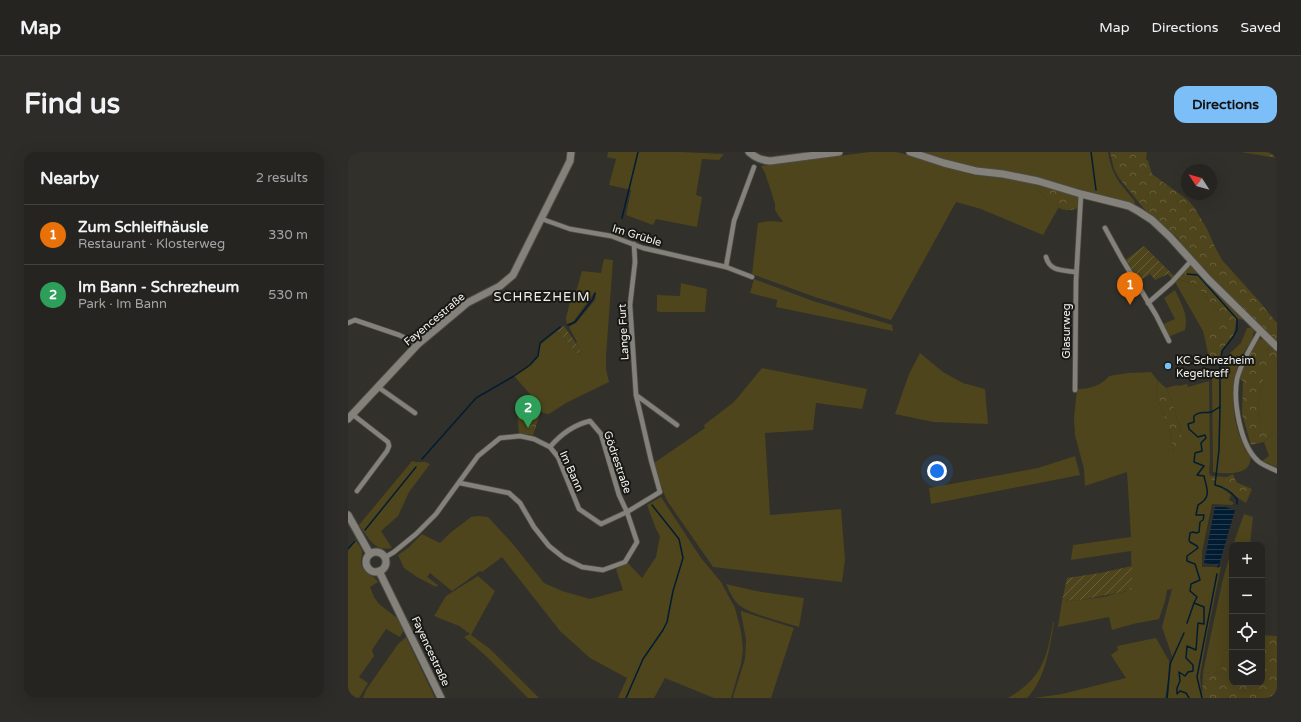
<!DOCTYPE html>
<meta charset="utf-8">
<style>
:root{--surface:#252420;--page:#2d2c29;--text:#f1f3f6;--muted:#a3a4a5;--line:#42413e;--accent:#7bbef8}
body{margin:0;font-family:"Varela Round",sans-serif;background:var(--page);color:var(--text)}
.controls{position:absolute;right:12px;bottom:12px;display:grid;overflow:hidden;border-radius:8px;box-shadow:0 4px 16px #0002}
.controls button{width:36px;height:36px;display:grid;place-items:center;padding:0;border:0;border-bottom:1px solid var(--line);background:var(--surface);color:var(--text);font:20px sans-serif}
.compass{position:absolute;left:833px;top:12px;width:36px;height:36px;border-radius:50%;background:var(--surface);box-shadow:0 4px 16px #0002;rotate:306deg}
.you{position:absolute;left:589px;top:319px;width:14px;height:14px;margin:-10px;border:3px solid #fff;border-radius:50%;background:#1a73e8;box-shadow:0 0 0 6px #1a73e833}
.badge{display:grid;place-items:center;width:26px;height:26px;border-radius:50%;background:var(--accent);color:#fff;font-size:13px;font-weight:700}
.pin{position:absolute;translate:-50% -33px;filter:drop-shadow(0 1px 2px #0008)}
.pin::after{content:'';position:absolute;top:21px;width:14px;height:12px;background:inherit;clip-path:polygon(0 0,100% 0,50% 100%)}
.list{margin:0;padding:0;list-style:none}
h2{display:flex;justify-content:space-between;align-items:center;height:52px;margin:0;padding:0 16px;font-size:17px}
h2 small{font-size:13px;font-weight:400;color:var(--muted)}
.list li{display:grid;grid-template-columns:26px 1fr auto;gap:12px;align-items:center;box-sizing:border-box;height:60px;padding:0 16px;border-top:1px solid var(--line)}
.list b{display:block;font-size:15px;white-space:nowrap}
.list p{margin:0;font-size:13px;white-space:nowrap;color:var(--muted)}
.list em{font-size:13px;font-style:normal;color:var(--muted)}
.icon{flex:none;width:22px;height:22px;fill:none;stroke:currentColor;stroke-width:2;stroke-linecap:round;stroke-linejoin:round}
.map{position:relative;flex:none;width:929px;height:546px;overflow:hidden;border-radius:12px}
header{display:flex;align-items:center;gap:24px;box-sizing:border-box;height:56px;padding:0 20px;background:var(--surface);border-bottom:1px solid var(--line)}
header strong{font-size:19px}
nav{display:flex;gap:22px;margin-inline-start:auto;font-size:14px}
.intro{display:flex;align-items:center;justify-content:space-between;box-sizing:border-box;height:96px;padding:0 24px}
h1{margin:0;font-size:28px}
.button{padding:10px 18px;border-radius:12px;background:var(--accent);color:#111;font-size:14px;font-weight:700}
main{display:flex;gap:24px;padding:0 24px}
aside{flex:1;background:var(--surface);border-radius:12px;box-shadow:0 4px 16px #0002}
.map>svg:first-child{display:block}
.grass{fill:#4e451c}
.forest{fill:url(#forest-crowns)}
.garden{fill:url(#garden-furrows)}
.water{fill:url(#water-rules)}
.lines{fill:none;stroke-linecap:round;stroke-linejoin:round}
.stream{stroke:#021c31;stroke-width:1.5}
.street-casing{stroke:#4d4c48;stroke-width:6}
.secondary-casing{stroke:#4d4c48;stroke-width:9}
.street{stroke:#83817a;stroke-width:4.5}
.secondary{stroke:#83817a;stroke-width:7}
.poi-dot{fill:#7bbef8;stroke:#181815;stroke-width:1.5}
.labels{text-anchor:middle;stroke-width:4;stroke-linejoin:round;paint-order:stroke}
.street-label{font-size:11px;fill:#f2f1ee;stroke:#181815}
.poi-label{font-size:11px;fill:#f2f1ee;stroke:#181815;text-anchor:start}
.quarter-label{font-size:13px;letter-spacing:1px;fill:#f2f1ee;stroke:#181815}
</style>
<header>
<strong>Map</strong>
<nav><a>Map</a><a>Directions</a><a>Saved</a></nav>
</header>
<div class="intro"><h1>Find us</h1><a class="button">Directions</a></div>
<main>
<aside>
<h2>Nearby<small>2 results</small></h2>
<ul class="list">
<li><span class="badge" style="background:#e8710a">1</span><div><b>Zum Schleifhäusle</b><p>Restaurant · Klosterweg</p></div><em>330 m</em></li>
<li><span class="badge" style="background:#2e9e5b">2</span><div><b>Im Bann - Schrezheum</b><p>Park · Im Bann</p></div><em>530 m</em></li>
</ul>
</aside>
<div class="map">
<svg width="929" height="546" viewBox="0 0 929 546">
<defs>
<pattern id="forest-crowns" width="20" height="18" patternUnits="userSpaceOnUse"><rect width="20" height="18" fill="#4e451c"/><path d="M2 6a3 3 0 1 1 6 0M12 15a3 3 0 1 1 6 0" fill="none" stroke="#68603d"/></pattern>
<pattern id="garden-furrows" width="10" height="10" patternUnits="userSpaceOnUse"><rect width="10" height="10" fill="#4e451c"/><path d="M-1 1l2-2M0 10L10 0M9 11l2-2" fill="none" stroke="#68603d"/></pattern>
<pattern id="water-rules" width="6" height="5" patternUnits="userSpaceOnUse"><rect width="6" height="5" fill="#021c31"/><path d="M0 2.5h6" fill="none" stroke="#273d4f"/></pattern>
</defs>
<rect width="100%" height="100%" fill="#31302a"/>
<g class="grass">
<polygon points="260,0 332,0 376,2 371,8 354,7 348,43 354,45 349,75 308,67 305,73 278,63 283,38 261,33 268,7 259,5"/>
<polygon points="522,0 548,0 573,6 608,18 626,23 669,28 685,32 697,46 711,55 695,83 633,57 608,50 543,168 467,145 404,122 410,71 422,69 435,70 427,58 427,52 424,42 417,21 413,14"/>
<path d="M574 0H760C764 24 771 30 786 48L787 52 785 53 712 32 661 20 632 16 610 11Z"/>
<polygon points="256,107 265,108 258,204 258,217 261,230 218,251 201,262 195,261 187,251 189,250 166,224 179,216 190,204 193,192 209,179 231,203 234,200 228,191 229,190 221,175 228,171 247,148 248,141 246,141 225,170 219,172 218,166 223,146 228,140 234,119 253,121"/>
<polygon points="406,127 465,149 544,173 545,179 428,155 429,148 402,141"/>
<polygon points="829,127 847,132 880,171 857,187 855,179 827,130"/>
<polygon points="333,131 359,137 357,160 312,160 309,159 309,143 332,144"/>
<path d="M827 138C833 151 841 164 837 178L820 185 815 172 827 167 816 146Z"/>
<path d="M906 175C906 191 899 193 893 206 882 231 883 265 894 290 896 296 900 301 903 306 902 308 902 311 901 313 896 323 875 322 865 320L864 226 873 225 879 222 880 203 893 191 899 176Z"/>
<polygon points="911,187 918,187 925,194 917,199 903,199"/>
<polygon points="572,201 595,220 615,231 637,237 640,272 585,270 547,262 561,222"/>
<path d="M929 214V315L914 309 921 304 916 290 925 281 913 275C909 253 910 235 921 215Z"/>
<polygon points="414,216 519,237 514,257 468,251 465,278 417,281 422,363 493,357 497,408 494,430 365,415 320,350 316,342 306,311 357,276 356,273 386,250"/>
<path d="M803 220 810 229 808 243 821 276 826 300 833 280 824 250 818 236 829 233 831 234 839 232 840 235 861 229 862 307 861 321 863 324V327L868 332 883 343 881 348 886 351 884 353 864 352 854 400V415H873L859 483 852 524 854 546H820L824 504 814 475 824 437 819 438 817 449 811 467 785 472 764 478 761 465 710 475 714 449 733 448 761 444V443L784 438 783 399 723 408 725 393 783 385 779 320 737 334 736 317 727 283 726 266 729 237C741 237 753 234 761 224L780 221Z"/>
<polygon points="727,304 732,323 583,352 581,336 690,316"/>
<path d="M64 309C72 312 75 308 82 312L61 340 50 364 33 379 44 396C26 400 21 386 11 373Z"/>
<polygon points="313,345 353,406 373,430 387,456 393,479 395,498 393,512 383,546 366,546 317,526 306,546 270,546 279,526 242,506 212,479 154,405 134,420 132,419 104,439 82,421 79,425 90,433 88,435 69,425 56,416 50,403 60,396 74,382 92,391 102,381 123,365 131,364 140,365 164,391 196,431 214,439 242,447 275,438 268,417 280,411 294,426 308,405 312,384 308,377 299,353"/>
<polygon points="896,362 905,365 902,393 885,393"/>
<path d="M7 387C9 391 13 395 14 399 15 404 11 409 14 415 18 423 26 423 30 430L22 435 26 445 31 452 49 466 56 478 52 485 38 477 24 498 26 504 11 525 20 531 11 546H0V396Z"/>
<polygon points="884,395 884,484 882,485 872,522 855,520 874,431"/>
<polygon points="130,424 147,439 123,483 142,497 191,546 180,546 138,504 116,485 122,482 111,474 86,464 98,444"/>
<path d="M378 432 408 439 456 446 451 475C438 471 397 461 389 451 384 446 381 438 378 432Z"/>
<polygon points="393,459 446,476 423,546 386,546 385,545 397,507 398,488 393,461"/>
<path d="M705 470H706C702 495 697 528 679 546H660C694 526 699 507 705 470Z"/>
<polygon points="58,485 87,546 15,546 18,538 50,492"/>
<polygon points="808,486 821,509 821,524 817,546 686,546 714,542 778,526 763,503 770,498 769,494"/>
</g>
<g class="forest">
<polygon points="762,0 799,0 798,7 800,9 804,22 840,48 846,55 859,77 867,95 874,108 911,149 929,171 929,192 832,94 830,86 797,58 771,26 766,17"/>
<polygon points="893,0 929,0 929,6"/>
<path d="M686 30 731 43 730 56C727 57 721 59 718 58 706 57 692 41 685 32Z"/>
<polygon points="843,109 901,168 889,167 885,185 874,199 872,211 861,206 857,187 879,170 847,132 829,127"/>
<path d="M925 194 929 197V214L921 216C910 235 909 253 913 274L925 281 916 290 903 293 894 262 895 229 889 226 901 199H917Z"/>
<polygon points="810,229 818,236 824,250 833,280 834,300 830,301 826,300 821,276 808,243"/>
<polygon points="169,260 192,262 185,283 171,281"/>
<polygon points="885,322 888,330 904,337 898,351 868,332 862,326 863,324 879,325"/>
<polygon points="914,483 929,484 929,546 854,546 855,520 872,522 882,484 884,484 884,531 914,531"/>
</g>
<g class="garden">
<polygon points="796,94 826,124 824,127 820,122 807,128 802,122 789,131 776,109"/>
<polygon points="216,174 234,200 231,203 209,179"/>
<polygon points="784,414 784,438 733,448 714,449 719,426 752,421"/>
</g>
<polygon class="water" points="867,355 877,355 887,358 871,413 856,411"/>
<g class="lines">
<g class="stream">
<polyline points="743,0 748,38"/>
<polyline points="274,66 290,0"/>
<path d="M839 122 850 123 889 167V178L885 185 874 199 872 211V255C869 256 866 259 863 260 856 262 853 258 846 264V270L840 272 841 277 850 285 857 283 858 286 853 291 854 299 847 301 846 310 856 314 849 323 856 324C859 338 864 345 850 353L848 363H856L855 368 852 370 851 380 848 381 845 380 842 381 841 388 842 390 849 394 850 396 839 404V409L847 412 852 428 843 432 842 439 849 445 846 451 856 455V472L850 471 848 498 839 494 838 506 845 513V519L840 520 837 524 831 520 832 529 829 536V542L832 539 838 541 841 546"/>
<polyline points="220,173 227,170 245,147 247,141"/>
<path d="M872 255 871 298 867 333C876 335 883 339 889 347V352"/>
<polyline points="74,307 128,246 166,224 182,213 190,204 192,191 212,175"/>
<polyline points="17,378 68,315"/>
<polyline points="0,397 7,389"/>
<polyline points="870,415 871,413"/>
<polyline points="839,471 846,451"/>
<polyline points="278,546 295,507 315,478 319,470 325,439 335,406 331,387 304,353"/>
<polyline points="819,546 822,512 836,481"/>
<polyline points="854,546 849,525 869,422"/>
</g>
<g class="street-casing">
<g id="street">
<polyline points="194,67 222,77 263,84 295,96 378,115 404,125"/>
<polyline points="757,76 774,107 808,163 821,189"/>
<path d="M698 105C702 120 715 118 728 120"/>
<polyline points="378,115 386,69 406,15"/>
<polyline points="800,151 824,130 843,109"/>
<polyline points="0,171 7,168 51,183 70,192"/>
<path d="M912 179C904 194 893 210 889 227 885 249 892 293 910 309 914 313 923 316 929 319"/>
<polyline points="30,235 67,261"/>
<polyline points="727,238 728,129 733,42"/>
<polyline points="288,243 329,273"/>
<polyline points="4,262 40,290 41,294 39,299 9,339"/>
<path d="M112 331 161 341 172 351 186 375 201 394 216 406 234 415 255 418 277 410 289 390 279 360 271 343 253 282 242 269C225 273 213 282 202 295"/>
<polyline points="36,406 46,400 68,382 88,362 130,304 152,286 172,284 186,287 202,295 210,305 231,357 253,372 279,360 312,340 303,308 288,243 282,153 287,110 286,92"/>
</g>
</g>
<g class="secondary-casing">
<g id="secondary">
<path d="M401 0C408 6 413 8 422 9L491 0"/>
<polyline points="562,0 596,11 628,19 655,22 690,29 733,42 781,54 790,59 804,68 822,85 861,128 929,195"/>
<polyline points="0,267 70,192 119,151 152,134 165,123 222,9 223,0"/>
<polyline points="0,363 22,402"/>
<circle cx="28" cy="410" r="10"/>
<polyline points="31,419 93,546"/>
</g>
</g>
<use href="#street" class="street"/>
<use href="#secondary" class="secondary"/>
</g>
<circle class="poi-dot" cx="820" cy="214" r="4"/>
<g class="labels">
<g class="street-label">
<text transform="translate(289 83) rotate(17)" y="4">Im Grüble</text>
<text transform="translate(86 167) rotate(-40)" y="4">Fayencestraße</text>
<text transform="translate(718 179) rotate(-90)" y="4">Glasurweg</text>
<text transform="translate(275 180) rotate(-93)" y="4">Lange Furt</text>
<text transform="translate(270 310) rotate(71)" y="4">Gödrestraße</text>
<text transform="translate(224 319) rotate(66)" y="4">Im Bann</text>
<text transform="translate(83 499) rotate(65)" y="4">Fayencestraße</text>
</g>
<g class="poi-label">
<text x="828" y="212">KC Schrezheim<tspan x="828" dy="13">Kegeltreff</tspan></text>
</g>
<g class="quarter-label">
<text x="194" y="149">SCHREZHEIM</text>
</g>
</g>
</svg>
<div class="controls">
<button>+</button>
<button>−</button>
<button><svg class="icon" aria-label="locate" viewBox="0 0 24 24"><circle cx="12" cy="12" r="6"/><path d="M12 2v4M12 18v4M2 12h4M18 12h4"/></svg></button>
<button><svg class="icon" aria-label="layers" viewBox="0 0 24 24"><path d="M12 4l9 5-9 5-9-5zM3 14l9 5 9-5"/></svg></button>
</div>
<svg class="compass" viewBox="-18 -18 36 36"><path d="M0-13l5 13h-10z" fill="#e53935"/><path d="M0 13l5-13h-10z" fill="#a3a4a5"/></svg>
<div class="you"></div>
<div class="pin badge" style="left:782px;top:153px;background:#e8710a">1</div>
<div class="pin badge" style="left:180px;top:276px;background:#2e9e5b">2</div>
</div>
</main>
